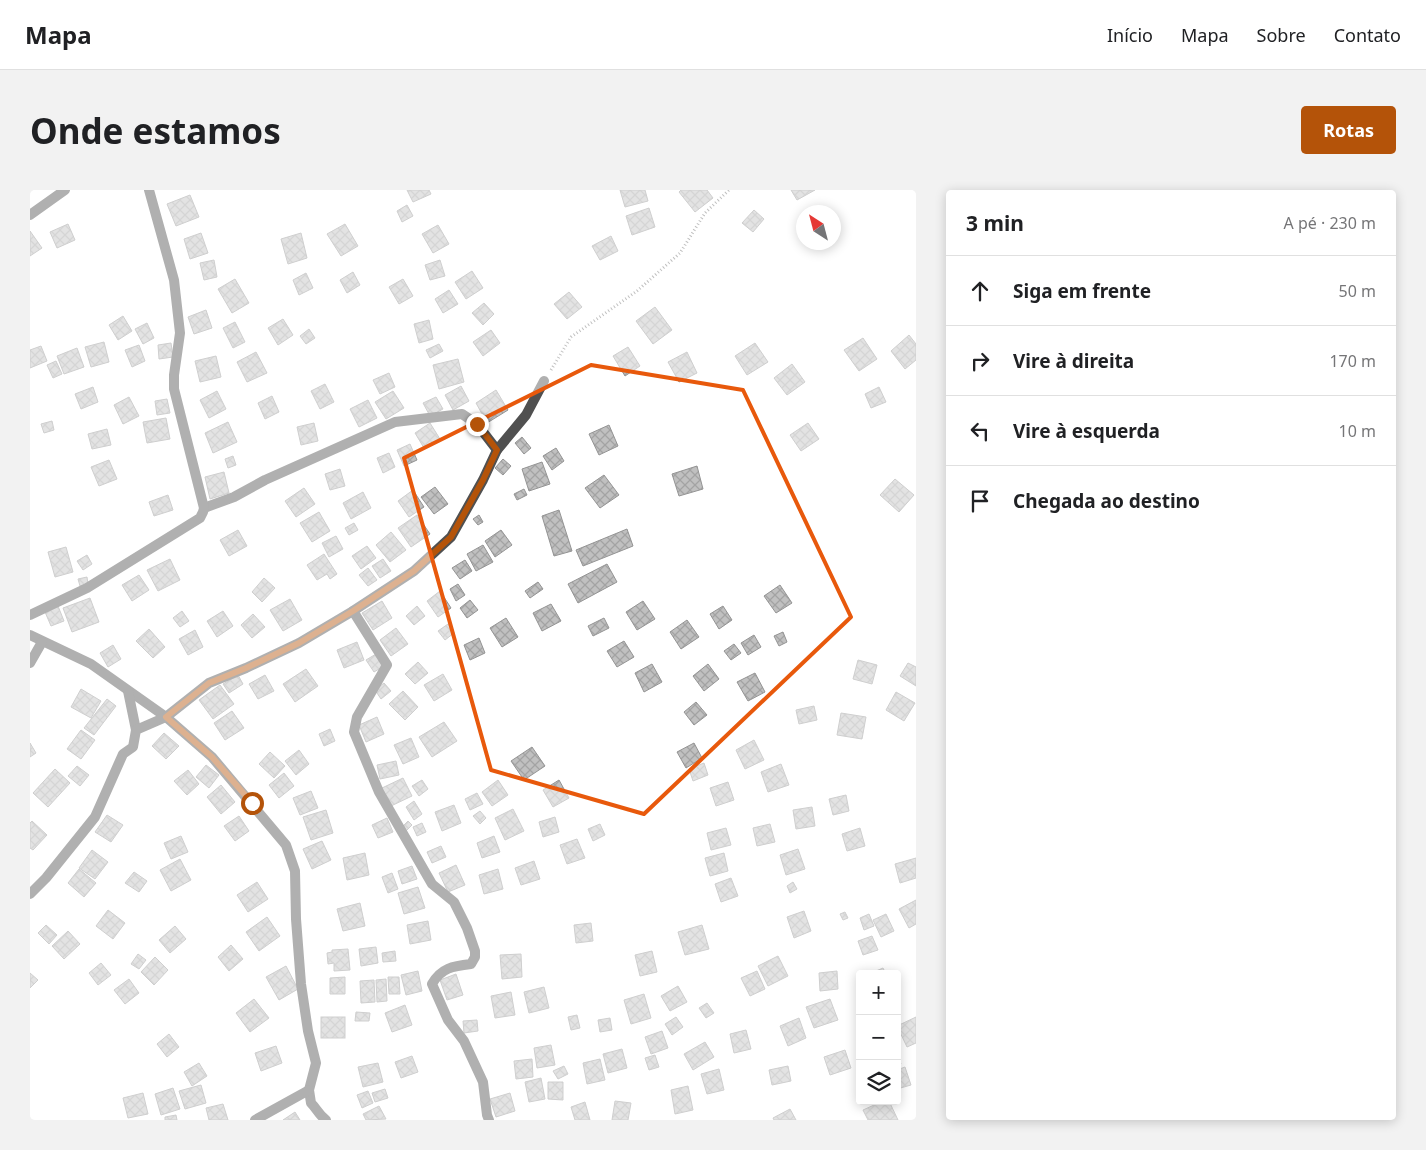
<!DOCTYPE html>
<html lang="pt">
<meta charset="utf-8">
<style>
:root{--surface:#fff;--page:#f2f2f2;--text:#202124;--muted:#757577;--line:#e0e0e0;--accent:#b45309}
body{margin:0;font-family:"Noto Sans",sans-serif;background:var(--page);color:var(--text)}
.controls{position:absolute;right:15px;bottom:15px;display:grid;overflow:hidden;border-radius:5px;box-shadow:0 2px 12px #0003}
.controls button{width:45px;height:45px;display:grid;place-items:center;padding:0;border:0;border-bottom:1px solid var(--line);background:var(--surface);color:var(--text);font:25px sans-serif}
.compass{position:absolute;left:766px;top:15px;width:45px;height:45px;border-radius:50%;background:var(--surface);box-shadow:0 2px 12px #0003;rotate:324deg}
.stop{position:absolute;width:15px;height:15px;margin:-11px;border:4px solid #b45309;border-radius:50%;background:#fff}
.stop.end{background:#b45309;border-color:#fff;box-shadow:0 1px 5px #0008}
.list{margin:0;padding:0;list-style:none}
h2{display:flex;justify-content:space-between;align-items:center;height:65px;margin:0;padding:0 20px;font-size:21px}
h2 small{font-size:16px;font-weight:400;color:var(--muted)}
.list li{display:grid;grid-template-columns:32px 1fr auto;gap:15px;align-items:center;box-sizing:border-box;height:70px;padding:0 20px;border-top:1px solid var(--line)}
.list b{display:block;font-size:19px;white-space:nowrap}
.list em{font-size:16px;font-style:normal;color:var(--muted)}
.icon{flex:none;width:28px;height:28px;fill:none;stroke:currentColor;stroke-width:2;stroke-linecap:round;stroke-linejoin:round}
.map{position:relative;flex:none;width:886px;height:930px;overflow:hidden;border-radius:5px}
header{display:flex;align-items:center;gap:30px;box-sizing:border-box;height:70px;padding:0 25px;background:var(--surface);border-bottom:1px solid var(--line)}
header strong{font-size:24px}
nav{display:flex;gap:28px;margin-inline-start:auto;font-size:18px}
.intro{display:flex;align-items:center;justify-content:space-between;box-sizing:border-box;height:120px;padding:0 30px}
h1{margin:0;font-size:35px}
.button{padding:12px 22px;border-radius:5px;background:var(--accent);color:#fff;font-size:18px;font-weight:700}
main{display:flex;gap:30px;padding:0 30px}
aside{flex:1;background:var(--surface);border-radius:5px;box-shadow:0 2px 12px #0003}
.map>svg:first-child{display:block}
.building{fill:url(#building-cross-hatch);stroke:#949494}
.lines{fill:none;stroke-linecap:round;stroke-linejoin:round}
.path{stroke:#727272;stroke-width:3;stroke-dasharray:1 2.5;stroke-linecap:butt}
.street{stroke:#505050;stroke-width:10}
.route{stroke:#b45309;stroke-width:6}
.marked{fill:none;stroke:#e8590c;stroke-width:4;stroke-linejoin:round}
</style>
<header>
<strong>Mapa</strong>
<nav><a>Início</a><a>Mapa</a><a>Sobre</a><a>Contato</a></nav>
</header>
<div class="intro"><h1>Onde estamos</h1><a class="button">Rotas</a></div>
<main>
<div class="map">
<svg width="886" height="930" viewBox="0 0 886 930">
<defs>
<pattern id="building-cross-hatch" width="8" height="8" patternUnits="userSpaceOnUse" patternTransform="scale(1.25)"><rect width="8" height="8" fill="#c0c0c0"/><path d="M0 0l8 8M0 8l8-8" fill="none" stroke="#a3a3a3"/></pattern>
</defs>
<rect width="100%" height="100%" fill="#fff"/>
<g class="building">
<polygon points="377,0 399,0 401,4 383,12"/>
<polygon points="590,0 615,0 618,11 595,17"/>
<polygon points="651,0 677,0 683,8 665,22 649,2"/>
<polygon points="761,0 785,0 767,10"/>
<polygon points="160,5 169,27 146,36 137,14"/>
<polygon points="377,15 383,26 372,32 367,21"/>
<polygon points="619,18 625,37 602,45 596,26"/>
<polygon points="724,20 734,29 723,42 712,33"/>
<polygon points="38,34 45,50 27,58 20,42"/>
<polygon points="315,34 328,56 311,66 297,44"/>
<polygon points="408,35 419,54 403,63 392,44"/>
<polygon points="0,41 12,58 0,66"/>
<polygon points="171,43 178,63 160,69 154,49"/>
<polygon points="271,43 277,68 258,74 251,49"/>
<polygon points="581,46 588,61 570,70 562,56"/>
<polygon points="184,70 187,87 174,90 170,73"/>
<polygon points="410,70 415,86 400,90 395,75"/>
<polygon points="442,81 453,98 436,109 425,92"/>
<polygon points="323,82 330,95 317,103 310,90"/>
<polygon points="276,83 283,98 269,105 263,90"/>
<polygon points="205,89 219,113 202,123 188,99"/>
<polygon points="373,89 383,106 369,114 359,97"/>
<polygon points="419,100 428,114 413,123 405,109"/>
<polygon points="539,102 552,117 537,129 524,114"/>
<polygon points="454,113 464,124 453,135 442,123"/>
<polygon points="625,117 642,140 623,154 606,131"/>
<polygon points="176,120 182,138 164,144 158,127"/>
<polygon points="93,126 102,141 88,150 79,135"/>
<polygon points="253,129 263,145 248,155 238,138"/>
<polygon points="399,130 403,149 389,153 384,134"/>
<polygon points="205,132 215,152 203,158 193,138"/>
<polygon points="117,133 124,148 113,154 105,139"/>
<polygon points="279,139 285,148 276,154 270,146"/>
<polygon points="461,140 470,153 453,166 443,152"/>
<polygon points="879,145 886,154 886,170 875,179 861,161"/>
<polygon points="833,148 847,169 829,181 814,160"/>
<polygon points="74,152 79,172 61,177 55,157"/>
<polygon points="141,153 143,167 129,169 128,155"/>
<polygon points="725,153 738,172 717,185 705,166"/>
<polygon points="409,154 413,161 400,168 396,160"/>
<polygon points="109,155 115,171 102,177 95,160"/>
<polygon points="11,156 17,171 0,178 0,160"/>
<polygon points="598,157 610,176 595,186 583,166"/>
<polygon points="47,158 54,177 34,184 27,166"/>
<polygon points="226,162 237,183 217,192 207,172"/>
<polygon points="657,162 667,183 649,192 638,172"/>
<polygon points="186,166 191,187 170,192 165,171"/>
<polygon points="428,169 434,192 409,199 403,175"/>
<polygon points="26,171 32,184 23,188 17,175"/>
<polygon points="762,174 775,192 757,205 744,188"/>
<polygon points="359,183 365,197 350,204 343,190"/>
<polygon points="295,194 304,212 290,219 281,201"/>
<polygon points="431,196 439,211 423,220 415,205"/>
<polygon points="63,197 68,212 51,219 45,204"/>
<polygon points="849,197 856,212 841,218 835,204"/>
<polygon points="466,200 478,220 457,233 446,213"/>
<polygon points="187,201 196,219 179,228 170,210"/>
<polygon points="363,201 374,218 356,229 345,212"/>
<polygon points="242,206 249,222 235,229 228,213"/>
<polygon points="99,207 109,226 93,234 84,215"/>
<polygon points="406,207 413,219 400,226 393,213"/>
<polygon points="137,209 140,223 127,225 125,211"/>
<polygon points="338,210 347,228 329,237 320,219"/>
<polygon points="136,228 140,249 117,253 113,232"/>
<polygon points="22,231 24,240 14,243 11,234"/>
<polygon points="198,232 207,252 183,263 175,243"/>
<polygon points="284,233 288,251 271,255 267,237"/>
<polygon points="400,233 410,249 394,258 385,243"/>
<polygon points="778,233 789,249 771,261 760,245"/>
<polygon points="579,235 588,256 569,265 559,244"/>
<polygon points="77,239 81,255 62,259 58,244"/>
<polygon points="492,247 501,258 494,264 485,253"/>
<polygon points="380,254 387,270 374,276 367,260"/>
<polygon points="526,258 534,271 522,280 513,266"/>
<polygon points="359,263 365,277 353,283 347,268"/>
<polygon points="203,266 206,275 198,278 195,269"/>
<polygon points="473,269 481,276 473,285 465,278"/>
<polygon points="79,270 87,289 69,296 61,277"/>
<polygon points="512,272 520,294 499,301 492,279"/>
<polygon points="667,276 673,299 649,306 642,284"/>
<polygon points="310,279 315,296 300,300 295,284"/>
<polygon points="194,282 199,303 180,309 175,287"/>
<polygon points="574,285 589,305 570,318 555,298"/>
<polygon points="865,289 884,305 869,322 850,305"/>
<polygon points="405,297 418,314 404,324 391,307"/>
<polygon points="274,298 285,314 266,327 255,311"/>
<polygon points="494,299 497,305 487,310 484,304"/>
<polygon points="383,300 394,317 379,327 368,311"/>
<polygon points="333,302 341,318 321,329 313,313"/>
<polygon points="138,305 143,320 124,326 119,312"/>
<polygon points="529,320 542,361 524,366 512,326"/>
<polygon points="289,322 300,341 282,352 270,333"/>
<polygon points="387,325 400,344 381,357 368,338"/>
<polygon points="449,325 453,332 448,335 443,329"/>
<polygon points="324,333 328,340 319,345 315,338"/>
<polygon points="597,339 603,356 553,376 546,360"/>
<polygon points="208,340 217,356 199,366 190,350"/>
<polygon points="471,340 482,355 465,367 455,351"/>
<polygon points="361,342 376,360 360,372 346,355"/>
<polygon points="306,346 313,359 299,367 292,353"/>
<polygon points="453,355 463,372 446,381 437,364"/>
<polygon points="337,356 346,368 331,379 322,366"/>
<polygon points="36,357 43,382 25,387 18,362"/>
<polygon points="294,364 307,384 300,389 297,384 287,390 277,375"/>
<polygon points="57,365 62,374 53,380 47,371"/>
<polygon points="140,369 150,390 128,401 117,380"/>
<polygon points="353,369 361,381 350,388 342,376"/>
<polygon points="435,370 442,381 430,389 422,378"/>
<polygon points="577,374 587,392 548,413 538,394"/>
<polygon points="338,378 347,390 338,396 329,385"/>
<polygon points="109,385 119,400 102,411 92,395"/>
<polygon points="57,387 58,394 50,396 48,389"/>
<polygon points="234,388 245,398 232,412 222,402"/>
<polygon points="508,392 513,399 500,408 495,401"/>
<polygon points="428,394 435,405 426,411 420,399"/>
<polygon points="750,395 762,413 746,423 734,406"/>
<polygon points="410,401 421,418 408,427 397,411"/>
<polygon points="60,408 69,432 42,442 33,418"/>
<polygon points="260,409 272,430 253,441 240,420"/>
<polygon points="440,410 448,420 437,428 430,418"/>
<polygon points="352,411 362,428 343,440 332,423"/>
<polygon points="613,411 625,429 607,440 596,422"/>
<polygon points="521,414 531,431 512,441 503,423"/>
<polygon points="28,416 34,431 21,436 15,422"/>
<polygon points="387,416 395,426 384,435 376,426"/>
<polygon points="693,416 702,430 689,439 680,424"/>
<polygon points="152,421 159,431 150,437 143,428"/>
<polygon points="193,421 203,436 187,447 177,431"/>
<polygon points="223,424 235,437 222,448 211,435"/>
<polygon points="476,428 488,447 472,457 460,438"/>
<polygon points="574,428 579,438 563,446 558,436"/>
<polygon points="657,430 669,447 651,459 640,442"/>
<polygon points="418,434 424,443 415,450 408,441"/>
<polygon points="366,438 378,454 361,466 350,450"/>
<polygon points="119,439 135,457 123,468 106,451"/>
<polygon points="165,440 173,457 158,465 149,449"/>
<polygon points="753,442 757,452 749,456 744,446"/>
<polygon points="724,445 731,457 718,465 711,453"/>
<polygon points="449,448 455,463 440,470 434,455"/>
<polygon points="594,451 604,467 587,477 577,461"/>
<polygon points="327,452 334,470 314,478 307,460"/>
<polygon points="704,454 711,463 701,470 694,461"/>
<polygon points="83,455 91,469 78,477 70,463"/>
<polygon points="346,464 354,476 344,482 336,470"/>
<polygon points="828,470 847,475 842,494 823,489"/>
<polygon points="388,472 398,483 385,494 375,484"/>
<polygon points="878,473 886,477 886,496 870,486"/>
<polygon points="622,474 632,492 614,502 605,483"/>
<polygon points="678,474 689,489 674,501 663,486"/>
<polygon points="276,479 288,496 265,512 253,494"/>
<polygon points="725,483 735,502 718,511 707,492"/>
<polygon points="413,484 422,500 404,511 394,495"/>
<polygon points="208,485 213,494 199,503 193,494"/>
<polygon points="235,485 244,501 228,509 219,494"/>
<polygon points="354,493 361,501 351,509 345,500"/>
<polygon points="190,495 204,514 183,529 169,510"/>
<polygon points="51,499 71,511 61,528 41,517"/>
<polygon points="373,501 388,517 375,530 359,514"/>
<polygon points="866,502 885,513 874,531 856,520"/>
<polygon points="77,509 86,516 64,545 54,538"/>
<polygon points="666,512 677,525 664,535 654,522"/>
<polygon points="784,516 787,530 769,534 766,520"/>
<polygon points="202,521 214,538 195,550 184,533"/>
<polygon points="811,523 836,527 832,549 807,545"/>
<polygon points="347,527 354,544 336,552 329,535"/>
<polygon points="414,532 427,551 402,567 389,547"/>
<polygon points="300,539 305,551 294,556 289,544"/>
<polygon points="51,540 65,550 51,569 37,559"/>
<polygon points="134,543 149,556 136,569 122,556"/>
<polygon points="381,548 389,567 373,574 364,555"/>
<polygon points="724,550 734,570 715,579 706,560"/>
<polygon points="0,553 6,563 0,567"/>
<polygon points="664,553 672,568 656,578 647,562"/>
<polygon points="502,557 515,576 494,590 481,571"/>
<polygon points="269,560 279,574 266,585 255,571"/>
<polygon points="240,562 255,576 244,588 229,574"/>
<polygon points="366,571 369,585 350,589 347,575"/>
<polygon points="674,573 678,585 663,591 659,579"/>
<polygon points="751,574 759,595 738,602 731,582"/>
<polygon points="176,575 189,585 179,598 166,587"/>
<polygon points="47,576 59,585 50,596 38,586"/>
<polygon points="25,579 40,593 18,617 3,603"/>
<polygon points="158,580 169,594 157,605 144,591"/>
<polygon points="254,583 264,596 249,608 239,595"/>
<polygon points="373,588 382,606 361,616 352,598"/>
<polygon points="392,590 398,599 389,606 382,596"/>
<polygon points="468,590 478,605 462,616 452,602"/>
<polygon points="529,590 539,608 523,617 513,600"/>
<polygon points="698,592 704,610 686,616 680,598"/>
<polygon points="191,595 205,612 191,624 177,607"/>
<polygon points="281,601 288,618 270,625 263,608"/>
<polygon points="447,603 453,614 440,620 435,609"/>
<polygon points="816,605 819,621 803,625 799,609"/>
<polygon points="384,611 392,624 384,630 376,617"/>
<polygon points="424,615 431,633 412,641 405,622"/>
<polygon points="782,617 785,636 766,639 763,620"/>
<polygon points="483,619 494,641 475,650 465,628"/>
<polygon points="296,620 303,643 281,650 273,627"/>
<polygon points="450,621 456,628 450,634 443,626"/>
<polygon points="77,625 93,635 81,652 65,642"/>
<polygon points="209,626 219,641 205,651 194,636"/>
<polygon points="525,627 529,642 513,647 509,632"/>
<polygon points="357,628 363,642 348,648 342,635"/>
<polygon points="2,631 17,645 3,660 0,658 0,633"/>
<polygon points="378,631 382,635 376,641 372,637"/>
<polygon points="392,633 396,642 387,646 383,637"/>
<polygon points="570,634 575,645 563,651 558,639"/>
<polygon points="740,634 745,652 727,656 723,638"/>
<polygon points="696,638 701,655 681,660 677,643"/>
<polygon points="830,638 835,656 817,661 812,644"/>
<polygon points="151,646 158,662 141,669 134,653"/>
<polygon points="464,646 470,662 452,668 447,653"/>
<polygon points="547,649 555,668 537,674 530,655"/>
<polygon points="292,651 301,670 282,679 273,659"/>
<polygon points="411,656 416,667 402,673 397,662"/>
<polygon points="768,659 775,679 756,685 750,665"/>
<polygon points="62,660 78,672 65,689 49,678"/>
<polygon points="335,663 339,685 317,690 313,668"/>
<polygon points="694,663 698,681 680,686 675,668"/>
<polygon points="886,668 886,688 870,693 865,674"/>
<polygon points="150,669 161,690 141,701 130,680"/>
<polygon points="504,671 510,689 491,695 485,678"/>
<polygon points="426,675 435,695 418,702 409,683"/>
<polygon points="382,676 387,689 372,694 368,681"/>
<polygon points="49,679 66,693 54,707 38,693"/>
<polygon points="468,679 473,699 454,704 449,685"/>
<polygon points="104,682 117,691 109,702 95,693"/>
<polygon points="362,683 368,699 358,703 352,687"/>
<polygon points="701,688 708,706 691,712 685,694"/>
<polygon points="227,692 238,709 218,722 207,705"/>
<polygon points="763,692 767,699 760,703 757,696"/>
<polygon points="388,697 395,718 374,724 368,703"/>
<polygon points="886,710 886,734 879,738 869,719"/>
<polygon points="330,713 335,736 313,741 307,719"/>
<polygon points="78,720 95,733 83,749 66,736"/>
<polygon points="774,721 781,741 764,748 757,727"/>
<polygon points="815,722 818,728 813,730 810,724"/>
<polygon points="839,724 844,736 834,740 830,728"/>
<polygon points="856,724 864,741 851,747 843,730"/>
<polygon points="237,727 250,746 229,761 216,742"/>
<polygon points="398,731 401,750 380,754 377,735"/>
<polygon points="561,733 563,751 546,753 544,735"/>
<polygon points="16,735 27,745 19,754 8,743"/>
<polygon points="672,735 679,759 655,765 648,742"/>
<polygon points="145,736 156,749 140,763 129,750"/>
<polygon points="38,741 50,754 34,769 22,756"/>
<polygon points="842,746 848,760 833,765 828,751"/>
<polygon points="201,755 213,769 199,781 188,767"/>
<polygon points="346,757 348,773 331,776 329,759"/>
<polygon points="318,759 320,780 304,781 304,773 298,774 297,763 302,762 302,760"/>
<polygon points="365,761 366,771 353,772 352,763"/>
<polygon points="622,761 627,782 610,786 605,765"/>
<polygon points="108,764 116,770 109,779 101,774"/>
<polygon points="491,764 492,787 472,789 470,765"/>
<polygon points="748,766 758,786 738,796 728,776"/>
<polygon points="125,767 138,780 124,795 111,782"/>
<polygon points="71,773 81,785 68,795 59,783"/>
<polygon points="256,776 268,799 249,810 236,787"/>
<polygon points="853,778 856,784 839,784"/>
<polygon points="388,781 392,801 376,805 371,785"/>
<polygon points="727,781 735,799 720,806 711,788"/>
<polygon points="807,781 808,799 790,801 789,783"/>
<polygon points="0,783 8,790 0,798"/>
<polygon points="426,784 433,805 417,810 410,790"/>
<polygon points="315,787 315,804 300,804 300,788"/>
<polygon points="358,787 369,787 370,804 359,804"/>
<polygon points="99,789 109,803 95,814 84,800"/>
<polygon points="356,789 357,811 347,812 346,790"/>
<polygon points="344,790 345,812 331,813 330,791"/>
<polygon points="648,796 657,812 640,821 631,806"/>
<polygon points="514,797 519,818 499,823 494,802"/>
<polygon points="481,802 485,825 465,828 461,806"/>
<polygon points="614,804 621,828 601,834 594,810"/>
<polygon points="224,809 239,828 220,842 206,823"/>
<polygon points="800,809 808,830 784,838 776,817"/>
<polygon points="677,813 684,823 676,828 669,818"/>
<polygon points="375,815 382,835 362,842 355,823"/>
<polygon points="326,822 340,823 339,831 325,831"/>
<polygon points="547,825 550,838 541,840 538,827"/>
<rect x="291" y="827" width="24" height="21"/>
<polygon points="646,827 653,837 642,845 635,834"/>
<polygon points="886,827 886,853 877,857 867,836"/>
<polygon points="580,828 582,840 570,842 568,830"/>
<polygon points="769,828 776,848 758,856 750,836"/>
<polygon points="447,830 448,841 434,843 433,831"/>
<polygon points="716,840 721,859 704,863 700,844"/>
<polygon points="632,841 638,858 621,864 615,847"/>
<polygon points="139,844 149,857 137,867 127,854"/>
<polygon points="675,852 684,867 663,880 654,864"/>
<polygon points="521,855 525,875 507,878 504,858"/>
<polygon points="246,856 252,873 231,881 225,863"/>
<polygon points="592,859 597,878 578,883 573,864"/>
<polygon points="815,860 821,878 800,885 794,867"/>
<polygon points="867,864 871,874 867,876"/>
<polygon points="625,865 629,877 619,880 615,868"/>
<polygon points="382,866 388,882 371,888 365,872"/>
<polygon points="502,869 503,887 486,889 484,871"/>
<polygon points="570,869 575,890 557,894 553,873"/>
<polygon points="169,873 177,886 162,896 154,882"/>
<polygon points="348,873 353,892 333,897 328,877"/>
<polygon points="534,876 538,884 528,889 523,881"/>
<polygon points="758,876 761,891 742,895 739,880"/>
<polygon points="875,877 881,895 867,899 867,880"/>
<polygon points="689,879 694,900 677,904 671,884"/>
<polygon points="511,888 515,909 499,912 495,892"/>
<polygon points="518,892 533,892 533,910 518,909"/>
<polygon points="171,895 176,913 155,919 149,901"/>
<polygon points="658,896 663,920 645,924 641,900"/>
<polygon points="143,898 150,919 131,925 125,904"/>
<polygon points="355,899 358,908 345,912 342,903"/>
<polygon points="338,901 343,913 332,918 327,905"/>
<polygon points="113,903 118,924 98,928 93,908"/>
<polygon points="480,903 485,921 466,927 460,909"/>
<polygon points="585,911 601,913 598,930 582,930"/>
<polygon points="853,911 859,911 868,930 838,930 833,920"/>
<polygon points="555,912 560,930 545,930 541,917"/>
<polygon points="193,914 198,930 179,930 176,918"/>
<polygon points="349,916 356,929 336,930 333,924"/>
<polygon points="760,919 766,930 744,930 743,928"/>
<polygon points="265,922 270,930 253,930"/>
<polygon points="146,925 147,930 135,930 135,927"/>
</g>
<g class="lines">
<polyline class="path" points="521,180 541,147 607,101 650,63 675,23 699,0"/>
<g class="street">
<polyline points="0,25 35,0"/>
<polyline points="174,318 204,307 235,290 365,232 432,224 447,234 467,260"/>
<path d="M323 421 357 475 327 527 324 542 349 602 402 694 424 712 437 738 445 761V767L441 774C423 776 411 778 402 794L418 830 434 851 453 892 457 925 459 930"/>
<polyline points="0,425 57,398 170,328 173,322 174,318 144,199 144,185 150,143 144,90 119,0"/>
<path d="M0 445 61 474 136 527 182 567 256 655 265 681 266 729 271 794 278 841 286 873 279 900 281 913C287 919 288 924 296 930"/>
<polyline points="0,473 12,452"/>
<polyline points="98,501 106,540"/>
<polyline points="0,704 16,688 65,627 93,564 103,557 106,540 136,527 179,493 216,478 269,453 323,421 384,381 421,347 453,290 467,260 496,225 514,191"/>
<polyline points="225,930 279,900"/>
</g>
</g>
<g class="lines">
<polyline class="route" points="222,613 182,567 136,527 179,493 216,478 269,453 323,421 384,381 421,347 453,290 467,260 447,234"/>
</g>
<path d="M0 0H886V930H0ZM561 175 713 200 821 427 614 624 461 580 374 268Z" fill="#fff" fill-opacity=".55" fill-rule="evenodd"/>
<path class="marked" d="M561 175 713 200 821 427 614 624 461 580 374 268Z"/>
</svg>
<div class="controls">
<button>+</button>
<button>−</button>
<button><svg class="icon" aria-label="layers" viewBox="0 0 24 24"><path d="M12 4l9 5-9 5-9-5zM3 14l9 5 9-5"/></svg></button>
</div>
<svg class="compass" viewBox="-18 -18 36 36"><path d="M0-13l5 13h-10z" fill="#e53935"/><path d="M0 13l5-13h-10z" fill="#757577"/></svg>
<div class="stop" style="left:222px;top:613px"></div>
<div class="stop end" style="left:447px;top:234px"></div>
</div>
<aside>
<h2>3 min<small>A pé · 230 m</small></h2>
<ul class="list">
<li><svg class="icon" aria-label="ahead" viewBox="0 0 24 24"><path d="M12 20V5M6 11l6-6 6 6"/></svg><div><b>Siga em frente</b></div><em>50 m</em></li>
<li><svg class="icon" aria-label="right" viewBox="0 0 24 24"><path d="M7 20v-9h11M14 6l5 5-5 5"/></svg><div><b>Vire à direita</b></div><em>170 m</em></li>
<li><svg class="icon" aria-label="left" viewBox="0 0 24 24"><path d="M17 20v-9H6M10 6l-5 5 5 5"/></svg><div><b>Vire à esquerda</b></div><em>10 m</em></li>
<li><svg class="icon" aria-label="arrive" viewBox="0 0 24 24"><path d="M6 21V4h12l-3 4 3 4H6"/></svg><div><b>Chegada ao destino</b></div></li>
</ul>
</aside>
</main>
